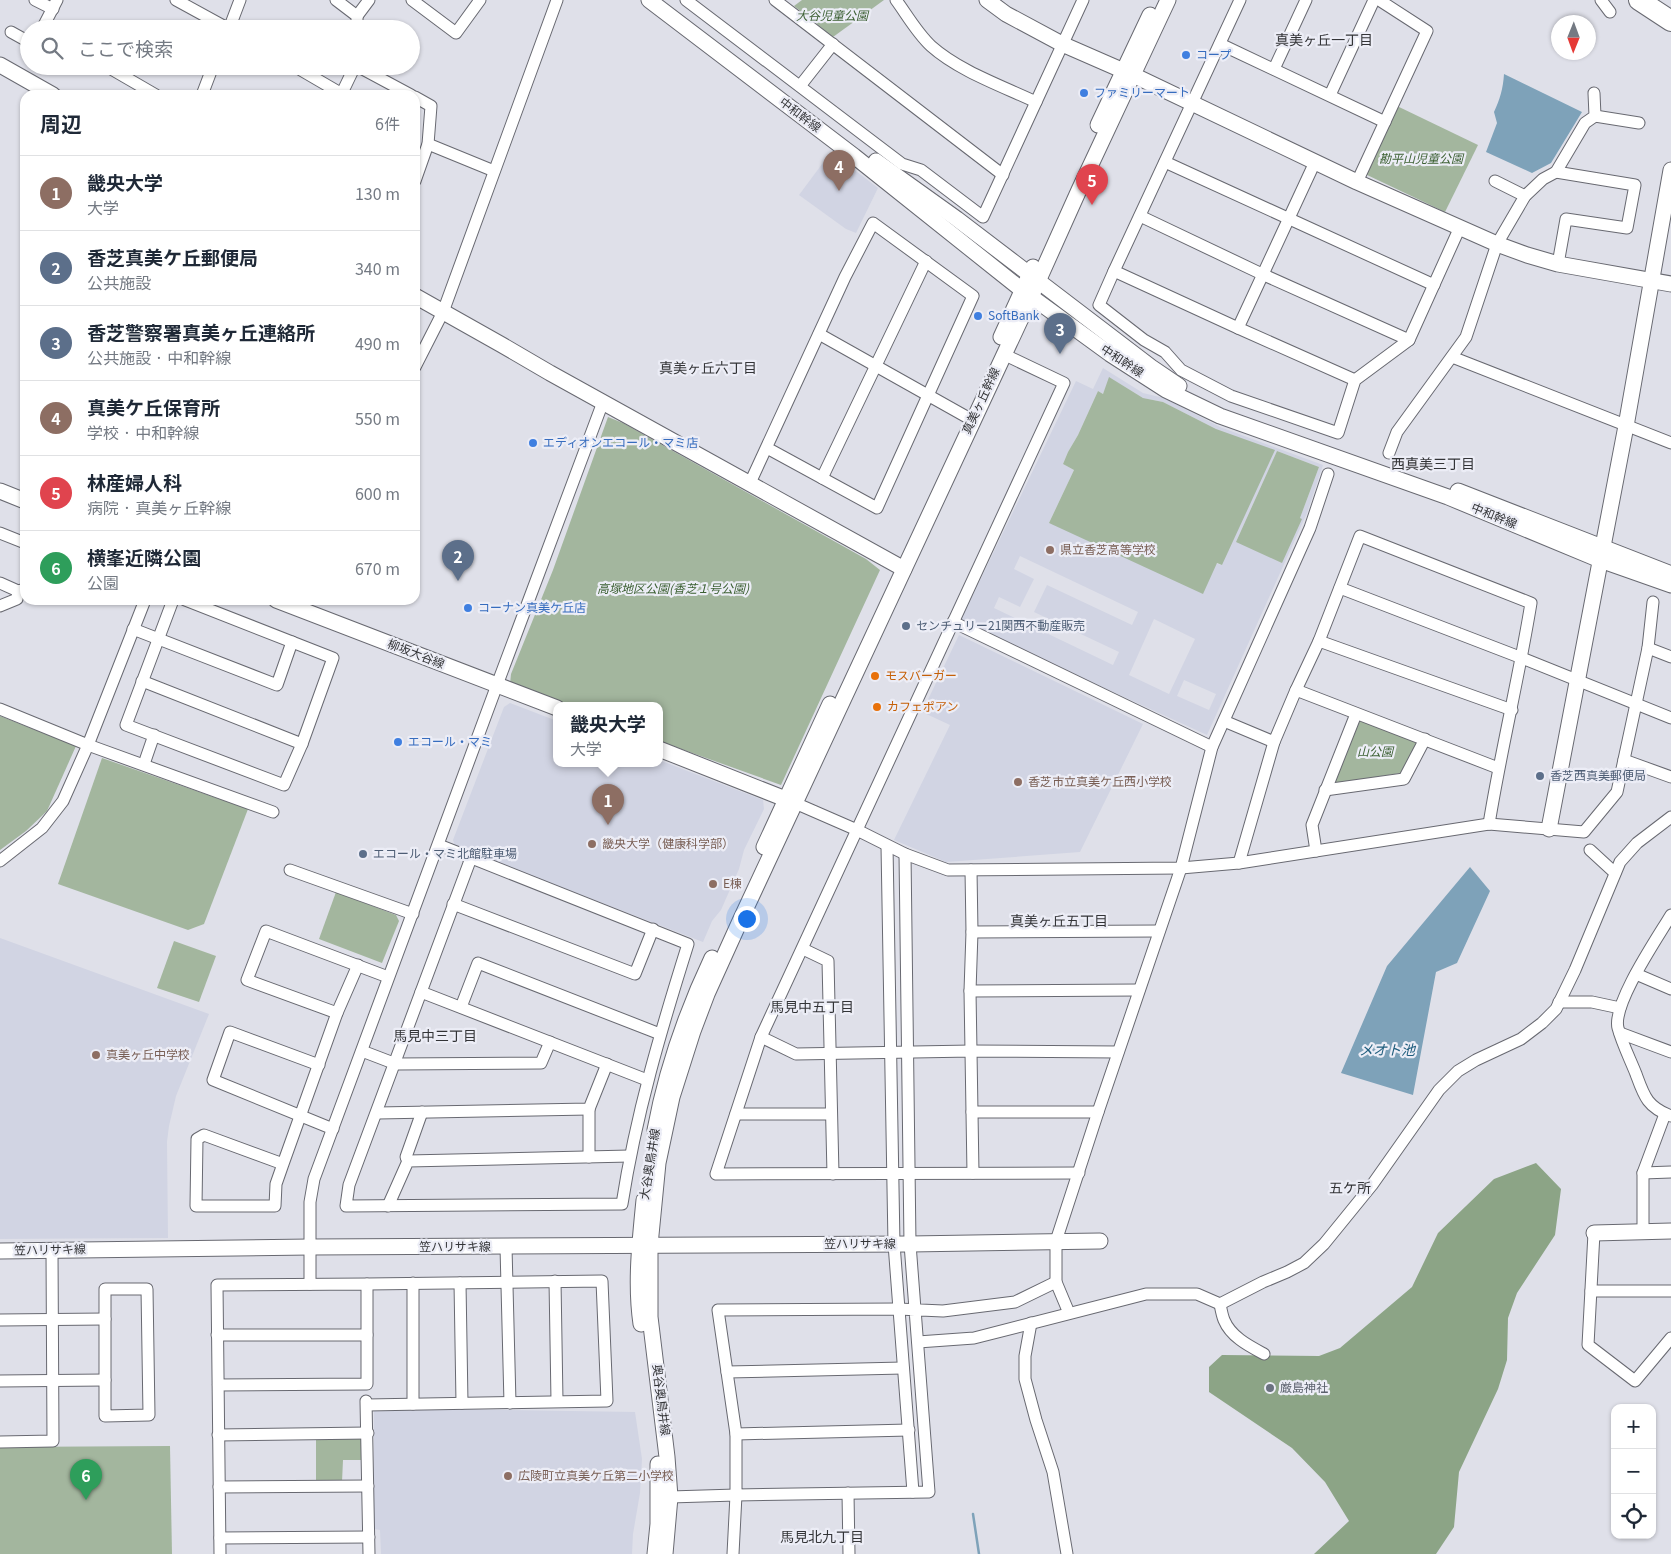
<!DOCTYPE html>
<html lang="ja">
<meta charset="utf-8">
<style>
:root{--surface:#fff;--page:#f2f2f3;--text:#1f2937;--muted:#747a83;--line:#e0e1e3;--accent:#8c5fd9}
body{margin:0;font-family:Georgia,"Noto Sans JP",serif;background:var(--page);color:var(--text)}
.controls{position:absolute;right:15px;bottom:15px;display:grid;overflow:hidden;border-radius:10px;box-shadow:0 1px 4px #0004}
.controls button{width:45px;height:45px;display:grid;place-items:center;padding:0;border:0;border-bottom:1px solid var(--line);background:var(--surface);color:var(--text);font:25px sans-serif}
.compass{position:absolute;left:1551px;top:15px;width:45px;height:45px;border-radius:50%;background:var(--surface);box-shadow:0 1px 4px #0004;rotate:181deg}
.you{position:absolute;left:746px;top:918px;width:18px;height:18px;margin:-12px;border:4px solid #fff;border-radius:50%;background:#1a73e8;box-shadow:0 0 0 8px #1a73e833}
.badge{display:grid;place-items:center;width:32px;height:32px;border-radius:50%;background:var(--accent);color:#fff;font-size:16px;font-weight:700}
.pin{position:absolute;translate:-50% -41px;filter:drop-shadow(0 1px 2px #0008)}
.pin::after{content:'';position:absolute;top:26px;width:18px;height:15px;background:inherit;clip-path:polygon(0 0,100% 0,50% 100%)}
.popup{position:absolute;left:553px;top:702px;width:110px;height:65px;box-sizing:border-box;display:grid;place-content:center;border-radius:10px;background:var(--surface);filter:drop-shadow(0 1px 4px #0005);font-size:16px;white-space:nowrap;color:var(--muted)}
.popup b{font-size:19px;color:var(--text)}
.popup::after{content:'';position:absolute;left:50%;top:100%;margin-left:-10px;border:10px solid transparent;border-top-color:var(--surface)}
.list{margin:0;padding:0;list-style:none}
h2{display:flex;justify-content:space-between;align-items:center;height:65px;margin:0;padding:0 20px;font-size:21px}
h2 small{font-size:16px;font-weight:400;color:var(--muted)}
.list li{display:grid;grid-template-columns:32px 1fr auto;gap:15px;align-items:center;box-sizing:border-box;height:75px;padding:0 20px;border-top:1px solid var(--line)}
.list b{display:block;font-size:19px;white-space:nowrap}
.list p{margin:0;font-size:16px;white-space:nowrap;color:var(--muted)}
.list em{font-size:16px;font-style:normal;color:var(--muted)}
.icon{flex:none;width:28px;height:28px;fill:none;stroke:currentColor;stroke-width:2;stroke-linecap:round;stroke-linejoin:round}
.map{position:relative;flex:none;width:1671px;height:1554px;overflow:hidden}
.search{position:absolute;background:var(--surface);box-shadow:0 1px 4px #0004;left:20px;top:20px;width:400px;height:55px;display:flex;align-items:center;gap:12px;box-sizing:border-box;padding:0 18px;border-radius:28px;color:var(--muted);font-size:19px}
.panel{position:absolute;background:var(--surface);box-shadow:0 1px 4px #0004;left:20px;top:90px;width:400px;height:515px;border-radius:15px}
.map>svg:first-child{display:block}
.built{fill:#d1d4e3;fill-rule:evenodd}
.green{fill:#a3b69e}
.forest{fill:#8ca486}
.water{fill:#7ea2b9}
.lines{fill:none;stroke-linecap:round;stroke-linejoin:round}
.stream{stroke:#7ea2b9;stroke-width:2.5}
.street-casing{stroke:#686971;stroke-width:13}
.secondary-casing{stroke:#686971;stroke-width:17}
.highway-casing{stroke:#686971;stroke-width:22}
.street{stroke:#fff;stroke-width:11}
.secondary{stroke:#fff;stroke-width:15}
.highway{stroke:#fff;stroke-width:20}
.shop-dot{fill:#3f7fe0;stroke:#ecedf6;stroke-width:2}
.education-dot{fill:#8d6e63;stroke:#ecedf6;stroke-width:2}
.service-dot{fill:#5c6f8a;stroke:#ecedf6;stroke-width:2}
.food-dot{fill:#e8710a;stroke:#ecedf6;stroke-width:2}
.worship-dot{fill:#6b7280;stroke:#ecedf6;stroke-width:2}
.labels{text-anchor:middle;stroke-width:4.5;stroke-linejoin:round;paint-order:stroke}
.park-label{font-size:12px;font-style:italic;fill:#3c6033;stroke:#ecedf6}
.shop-label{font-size:12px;fill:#366cbe;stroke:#ecedf6;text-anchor:start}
.street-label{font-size:12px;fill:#333437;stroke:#ecedf6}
.education-label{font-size:12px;fill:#785e54;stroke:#ecedf6;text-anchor:start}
.service-label{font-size:12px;fill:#4e5e75;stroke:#ecedf6;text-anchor:start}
.food-label{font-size:12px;fill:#c56008;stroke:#ecedf6;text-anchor:start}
.worship-label{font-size:12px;fill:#5b616d;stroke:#ecedf6;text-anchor:start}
.neighbourhood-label{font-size:14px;fill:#333437;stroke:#ecedf6}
.water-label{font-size:14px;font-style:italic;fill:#205e7e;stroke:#ecedf6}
</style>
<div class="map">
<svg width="1671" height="1554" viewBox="0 0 1671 1554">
<rect width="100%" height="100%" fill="#dfe0e9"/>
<g class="built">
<polygon points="831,152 878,188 856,233 846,229 799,195"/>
<path d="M1103 368 1143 393 1164 398 1220 427 1323 465 1307 513 1207 735 960 622 1076 381 1093 389ZM1110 378 1143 398 1163 402 1216 429 1222 565 1049 523 1074 470 1063 464 1068 452 1078 435 1098 391 1103 394ZM1277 451 1319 467 1300 518 1302 519 1236 542ZM1020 556 1138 612 1132 625 1047 585 1034 612 1119 652 1113 665 994 608 999 597 1020 607 1034 579 1014 569ZM1154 619 1195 639 1169 694 1129 675ZM1184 680 1216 694 1209 710 1177 696Z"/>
<polygon points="959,635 1143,724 1080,852 946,862 894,840 950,725 922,712"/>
<polygon points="510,703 557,721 557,764 659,764 659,760 763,800 764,809 744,850 739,869 721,910 712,921 703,942 455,846 453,840 504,707"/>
<polygon points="0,938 209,1014 176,1096 169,1126 167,1142 168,1238 0,1239"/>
<polygon points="374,1408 635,1412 642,1459 640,1493 633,1534 632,1554 381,1554 380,1530 374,1529"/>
</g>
<g class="green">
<polygon points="802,0 884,0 833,37 794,6"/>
<polygon points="1397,106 1478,145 1445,212 1365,174"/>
<polygon points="1109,377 1143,398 1163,402 1216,429 1275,450 1222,565 1217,563 1203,594 1049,523 1074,470 1063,464 1068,452 1078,435 1098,391 1103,394"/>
<polygon points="608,417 623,423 866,559 880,570 781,785 659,741 659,706 564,706 510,684 511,674 553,570"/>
<polygon points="1277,451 1319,467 1300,518 1302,519 1282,563 1236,542"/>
<polygon points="0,716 76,746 47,811 26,831 0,850"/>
<polygon points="1360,721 1417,742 1401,773 1332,784"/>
<polygon points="102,758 248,809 204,924 188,930 58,884"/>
<polygon points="336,892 396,915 399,921 382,963 319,939"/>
<polygon points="174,941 216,956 199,1002 157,988"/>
<polygon points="316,1438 360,1438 365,1442 364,1460 343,1460 342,1482 316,1482"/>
<polygon points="170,1446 172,1554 0,1554 0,1447"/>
</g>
<polygon class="forest" points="1536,1163 1561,1189 1555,1235 1517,1293 1508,1318 1507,1360 1498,1389 1459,1472 1454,1527 1436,1554 1314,1554 1349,1521 1325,1482 1292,1448 1209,1392 1209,1367 1222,1355 1319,1356 1340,1348 1412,1287 1438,1233 1494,1179"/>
<g class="water">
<path d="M1504 74 1582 112 1551 163 1532 173 1486 152 1497 123 1494 112C1500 99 1503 89 1504 74Z"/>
<polygon points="1470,867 1490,891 1457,963 1436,972 1413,1095 1341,1073 1387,966"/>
</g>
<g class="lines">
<polyline class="stream" points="973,1514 979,1554"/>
<g class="street-casing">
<g id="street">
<polyline points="35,0 53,9"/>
<polyline points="176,0 229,29"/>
<polyline points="336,0 357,16 357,29"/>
<polyline points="412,0 456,33 480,0"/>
<polyline points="686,0 902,164 921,170 983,217 1083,0"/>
<polyline points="775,0 1003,175"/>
<path d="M896 0C907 15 917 33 931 46 959 71 1002 86 1036 102"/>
<polyline points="1240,0 1114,271 1238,328 1355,380"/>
<polyline points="1601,0 1610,12"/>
<polyline points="357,16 369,0"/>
<polyline points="42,29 57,0"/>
<polyline points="229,29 240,0"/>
<polyline points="11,32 29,42"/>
<polyline points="1220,44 1385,122"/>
<polyline points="106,66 156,95"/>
<polyline points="294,66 342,94"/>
<polyline points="357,66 411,95"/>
<polyline points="1274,69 1306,0"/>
<polyline points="800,86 833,44"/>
<polyline points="202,95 213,66"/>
<polyline points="341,95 355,66"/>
<polyline points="1330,95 1374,0"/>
<polyline points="415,97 431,106 428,144 415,181"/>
<polyline points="1595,116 1639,123"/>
<polyline points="428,144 494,171"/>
<polyline points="1165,162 1434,285"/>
<polyline points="1556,172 1635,185 1627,228 1566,219 1558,264"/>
<polyline points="1495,181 1525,196"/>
<polyline points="1357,182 1427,31 1379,0"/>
<polyline points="1140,216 1264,275 1409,340"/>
<polyline points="1114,271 1099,305 1144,340 1165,352 1181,370 1231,396 1338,433 1355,380 1409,340 1460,227"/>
<polyline points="1238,328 1315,162"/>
<polyline points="819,334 965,416"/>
<polyline points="1003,354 1064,383 761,1037 716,1174 1079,1173"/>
<polyline points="1452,357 1671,443"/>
<polyline points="415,367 443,312 557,0"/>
<polyline points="1389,453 1397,432 1466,337 1497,244 1525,196 1543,179 1556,172 1585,123 1595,116 1594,93"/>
<polyline points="822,478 926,261"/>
<polyline points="750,483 845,277 873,223 973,296 877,508 767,448"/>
<polyline points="0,533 25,543"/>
<polyline points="0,583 18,591"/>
<polyline points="1340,588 1522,658 1671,718"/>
<polyline points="173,600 126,725 284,785 302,744 333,658 185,600"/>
<polyline points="0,606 17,599 18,591 25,589"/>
<polyline points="953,622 1212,747"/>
<polyline points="133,629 277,685 292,642"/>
<polyline points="1319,641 1512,710"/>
<polyline points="1648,648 1671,657"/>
<polyline points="142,681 302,744"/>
<polyline points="1296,690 1498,768"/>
<polyline points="0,709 88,745 273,812"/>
<polyline points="1224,721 1274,742"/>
<polyline points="1624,760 1671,777"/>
<polyline points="144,764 154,735"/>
<polyline points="1325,790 1404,779 1425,739"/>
<polyline points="795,803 857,830 905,854 948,870 1181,868 1239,863 1489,824 1584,832 1617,792 1648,648 1653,602"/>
<path d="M439 845 688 944C661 1030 636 1114 622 1204L346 1206 349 1185 471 858"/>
<polyline points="887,846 894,1244 913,1492"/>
<polyline points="1590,850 1615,873"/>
<polyline points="1316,851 1312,825 1356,714"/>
<polyline points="905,854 910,1244 929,1492 736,1495 736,1434 718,1310 898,1309 943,1311 1015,1302 1056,1282"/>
<polyline points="0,861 42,828 63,801 88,745 145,600"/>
<path d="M1239 863 1274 742 1296 690 1319 641 1360 536 1531 603C1519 677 1501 750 1489 824"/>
<polyline points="290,870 413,914"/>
<polyline points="971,870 972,932 970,991 973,1173"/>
<polyline points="453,904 635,974 653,929"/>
<path d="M1671 915C1658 937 1612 1004 1618 1028 1622 1043 1630 1059 1636 1074 1644 1096 1647 1107 1671 1116"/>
<polyline points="972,932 1159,931"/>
<polyline points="803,949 828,961 833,1174"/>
<polyline points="1636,974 1671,989"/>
<polyline points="970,991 1139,990"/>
<polyline points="421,992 647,1080"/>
<polyline points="1559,1002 1592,1002 1620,1008"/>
<polyline points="461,1007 478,963 660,1034"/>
<polyline points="337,1013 247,980 266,931 388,977"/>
<polyline points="1620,1033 1671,1052"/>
<polyline points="761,1037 796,1054 972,1051 1118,1052"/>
<polyline points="362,1051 396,1064 541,1063 550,1042"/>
<polyline points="319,1065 230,1032 213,1080 333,1129"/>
<polyline points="589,1109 589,1157"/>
<polyline points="972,1112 1098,1112"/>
<polyline points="378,1113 589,1109 607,1064"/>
<polyline points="736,1114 830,1114"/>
<polyline points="408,1161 406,1157 422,1112"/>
<polyline points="283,1164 204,1135 197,1139 196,1206 275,1206 276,1184 283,1164 337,1013 358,965"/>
<polyline points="1643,1173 1671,1172"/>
<polyline points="388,1206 408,1161 630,1156"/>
<polyline points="1643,1231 1643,1173 1665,1114"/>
<polyline points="1594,1233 1588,1345 1635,1381 1671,1338"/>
<polyline points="506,1247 510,1403"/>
<polyline points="555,1281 557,1401"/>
<polyline points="413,1283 413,1404"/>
<polyline points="460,1283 462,1403"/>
<polyline points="310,1284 310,1202 314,1179 497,685 603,402"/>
<polygon points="105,1289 147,1289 149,1415 105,1416"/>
<polyline points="1591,1291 1671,1291"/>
<path d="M1220 1304C1221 1309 1222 1315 1224 1320 1231 1337 1249 1346 1264 1354"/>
<polyline points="1069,1313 1056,1282 1056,1241 1098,1112 1181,868 1212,747 1310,528 1328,474"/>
<polyline points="0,1320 105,1319"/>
<polyline points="1031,1323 1025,1356 1025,1379 1036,1420 1053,1472 1067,1554"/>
<polyline points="217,1335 367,1335"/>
<polyline points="918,1342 974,1338 1146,1294 1197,1294 1220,1304 1263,1282 1287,1272 1304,1263 1324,1244 1372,1185 1439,1090 1458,1071 1476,1060 1521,1039 1542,1023 1556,1009 1575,970 1620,862 1637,843 1671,817"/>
<polyline points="727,1372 903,1368"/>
<polyline points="0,1381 105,1380"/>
<polyline points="218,1385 367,1384 367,1284 217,1285 220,1554"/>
<polyline points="366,1401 369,1554"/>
<polyline points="367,1405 607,1401 602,1281 367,1284"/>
<polyline points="736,1434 909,1430"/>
<polyline points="218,1435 368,1433"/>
<polyline points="0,1442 53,1441 52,1250"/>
<polyline points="219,1487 368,1486"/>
<polyline points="848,1493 849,1554"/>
<polyline points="670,1497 736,1495 733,1554"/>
<polyline points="220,1538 369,1537"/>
</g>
</g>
<g class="secondary-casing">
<g id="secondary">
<polyline points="649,0 854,156 1022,290 1110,354 1166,390 1220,416 1448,497 1600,560 1671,585"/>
<polyline points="987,0 1006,14 1062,44 1133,75 1357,182 1497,244 1527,255 1558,264 1671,284"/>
<polyline points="0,65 53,95"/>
<polyline points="1098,125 1150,15"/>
<polyline points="876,161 957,219 1151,367 1179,386"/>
<polyline points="415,296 502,345 550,373 904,569"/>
<polyline points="1001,337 1033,267"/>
<polyline points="0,491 25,501"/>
<polyline points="1458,491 1669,573"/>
<polyline points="276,600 557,708"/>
<polyline points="659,749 793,802"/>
<polyline points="1549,829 1626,426 1671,170"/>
<polyline points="764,847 830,704"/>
<path d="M655 1130C666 1071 686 1013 712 958"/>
<polyline points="1594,1233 1671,1231"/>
<polyline points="0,1251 310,1247 910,1244 1100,1241"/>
<path d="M641 1324C635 1283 640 1241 644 1200"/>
<polyline points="655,1554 658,1524 658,1464"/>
<polyline points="665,1554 670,1497 667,1457 650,1317 650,1245 658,1163 672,1097 693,1031 707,994 740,921 1031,297 1079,190 1168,0"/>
</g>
</g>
<g class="highway-casing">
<polyline id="highway" points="1639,0 1671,21"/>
</g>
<use href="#street" class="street"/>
<use href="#secondary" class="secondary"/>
<use href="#highway" class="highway"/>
</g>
<g class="shop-dot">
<circle cx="1186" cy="55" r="5"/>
<circle cx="1084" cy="93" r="5"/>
<circle cx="978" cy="316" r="5"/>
<circle cx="533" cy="443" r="5"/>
<circle cx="468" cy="608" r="5"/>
<circle cx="398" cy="742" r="5"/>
</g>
<g class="education-dot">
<circle cx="1050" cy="550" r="5"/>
<circle cx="1018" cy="782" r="5"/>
<circle cx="592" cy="844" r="5"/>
<circle cx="713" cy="884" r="5"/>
<circle cx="96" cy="1055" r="5"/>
<circle cx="508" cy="1476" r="5"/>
</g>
<g class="service-dot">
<circle cx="906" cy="626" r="5"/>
<circle cx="1540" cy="776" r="5"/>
<circle cx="363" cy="854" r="5"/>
</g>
<g class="food-dot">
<circle cx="875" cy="676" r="5"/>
<circle cx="877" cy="707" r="5"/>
</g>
<circle class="worship-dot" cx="1270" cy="1388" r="5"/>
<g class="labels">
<g class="park-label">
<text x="832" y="20">大谷児童公園</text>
<text x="1421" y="163">勘平山児童公園</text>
<text x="673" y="593">高塚地区公園(香芝１号公園)</text>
<text x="1375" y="756">山公園</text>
</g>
<g class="shop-label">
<text x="1196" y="59">コープ</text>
<text x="1094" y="97">ファミリーマート</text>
<text x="988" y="320">SoftBank</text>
<text x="543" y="447">エディオンエコール・マミ店</text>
<text x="478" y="612">コーナン真美ケ丘店</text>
<text x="408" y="746">エコール・マミ</text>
</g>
<g class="street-label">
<text transform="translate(800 115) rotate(37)" y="4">中和幹線</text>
<text transform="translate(1122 361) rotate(33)" y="4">中和幹線</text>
<text transform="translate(981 401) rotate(-65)" y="4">真美ヶ丘幹線</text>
<text transform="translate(1494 516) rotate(22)" y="4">中和幹線</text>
<text transform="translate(416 654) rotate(21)" y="4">柳坂大谷線</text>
<text transform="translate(650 1164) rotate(-81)" y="4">大谷奥鳥井線</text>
<text x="860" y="1248">笠ハリサキ線</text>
<text x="455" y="1251">笠ハリサキ線</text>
<text transform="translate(50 1250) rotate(-1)" y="4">笠ハリサキ線</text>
<text transform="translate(661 1400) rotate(83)" y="4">奥谷奥鳥井線</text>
</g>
<g class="education-label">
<text x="1060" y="554">県立香芝高等学校</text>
<text x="1028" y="786">香芝市立真美ケ丘西小学校</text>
<text x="602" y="848">畿央大学（健康科学部）</text>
<text x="723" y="888">E棟</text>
<text x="106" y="1059">真美ヶ丘中学校</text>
<text x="518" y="1480">広陵町立真美ケ丘第二小学校</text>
</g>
<g class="service-label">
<text x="916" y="630">センチュリー21関西不動産販売</text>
<text x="1550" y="780">香芝西真美郵便局</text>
<text x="373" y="858">エコール・マミ北館駐車場</text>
</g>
<g class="food-label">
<text x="885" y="680">モスバーガー</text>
<text x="887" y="711">カフェポアン</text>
</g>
<g class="worship-label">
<text x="1280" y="1392">厳島神社</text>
</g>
<g class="neighbourhood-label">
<text x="1324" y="45">真美ヶ丘一丁目</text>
<text x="708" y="373">真美ヶ丘六丁目</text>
<text x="1433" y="469">西真美三丁目</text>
<text x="1059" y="926">真美ヶ丘五丁目</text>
<text x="812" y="1012">馬見中五丁目</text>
<text x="435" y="1041">馬見中三丁目</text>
<text x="1350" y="1193">五ケ所</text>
<text x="822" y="1542">馬見北九丁目</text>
</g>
<g class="water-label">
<text x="1387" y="1055">メオト池</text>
</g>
</g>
</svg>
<div class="controls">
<button>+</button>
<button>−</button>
<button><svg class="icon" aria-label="locate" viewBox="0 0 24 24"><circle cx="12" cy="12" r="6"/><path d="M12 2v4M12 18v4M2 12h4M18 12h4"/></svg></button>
</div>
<svg class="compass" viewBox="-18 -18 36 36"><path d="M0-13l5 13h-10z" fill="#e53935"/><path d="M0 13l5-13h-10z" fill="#747a83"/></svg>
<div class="you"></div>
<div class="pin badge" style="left:608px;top:825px;background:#8d6e63">1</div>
<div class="popup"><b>畿央大学</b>大学</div>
<div class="pin badge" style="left:458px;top:581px;background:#5c6f8a">2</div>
<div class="pin badge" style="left:1060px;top:354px;background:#5c6f8a">3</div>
<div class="pin badge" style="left:839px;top:191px;background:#8d6e63">4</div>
<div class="pin badge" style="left:1092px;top:205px;background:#e0444e">5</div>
<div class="pin badge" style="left:86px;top:1500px;background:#2e9e5b">6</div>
<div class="search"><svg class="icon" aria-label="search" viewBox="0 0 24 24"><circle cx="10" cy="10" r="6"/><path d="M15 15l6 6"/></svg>ここで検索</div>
<section class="panel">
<h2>周辺<small>6件</small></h2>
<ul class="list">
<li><span class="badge" style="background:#8d6e63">1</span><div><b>畿央大学</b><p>大学</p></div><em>130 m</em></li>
<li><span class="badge" style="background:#5c6f8a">2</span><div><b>香芝真美ケ丘郵便局</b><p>公共施設</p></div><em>340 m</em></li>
<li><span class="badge" style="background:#5c6f8a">3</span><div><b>香芝警察署真美ヶ丘連絡所</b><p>公共施設 · 中和幹線</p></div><em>490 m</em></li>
<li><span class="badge" style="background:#8d6e63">4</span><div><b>真美ケ丘保育所</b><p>学校 · 中和幹線</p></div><em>550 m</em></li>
<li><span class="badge" style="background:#e0444e">5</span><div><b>林産婦人科</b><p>病院 · 真美ヶ丘幹線</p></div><em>600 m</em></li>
<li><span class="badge" style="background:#2e9e5b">6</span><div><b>横峯近隣公園</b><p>公園</p></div><em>670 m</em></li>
</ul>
</section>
</div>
